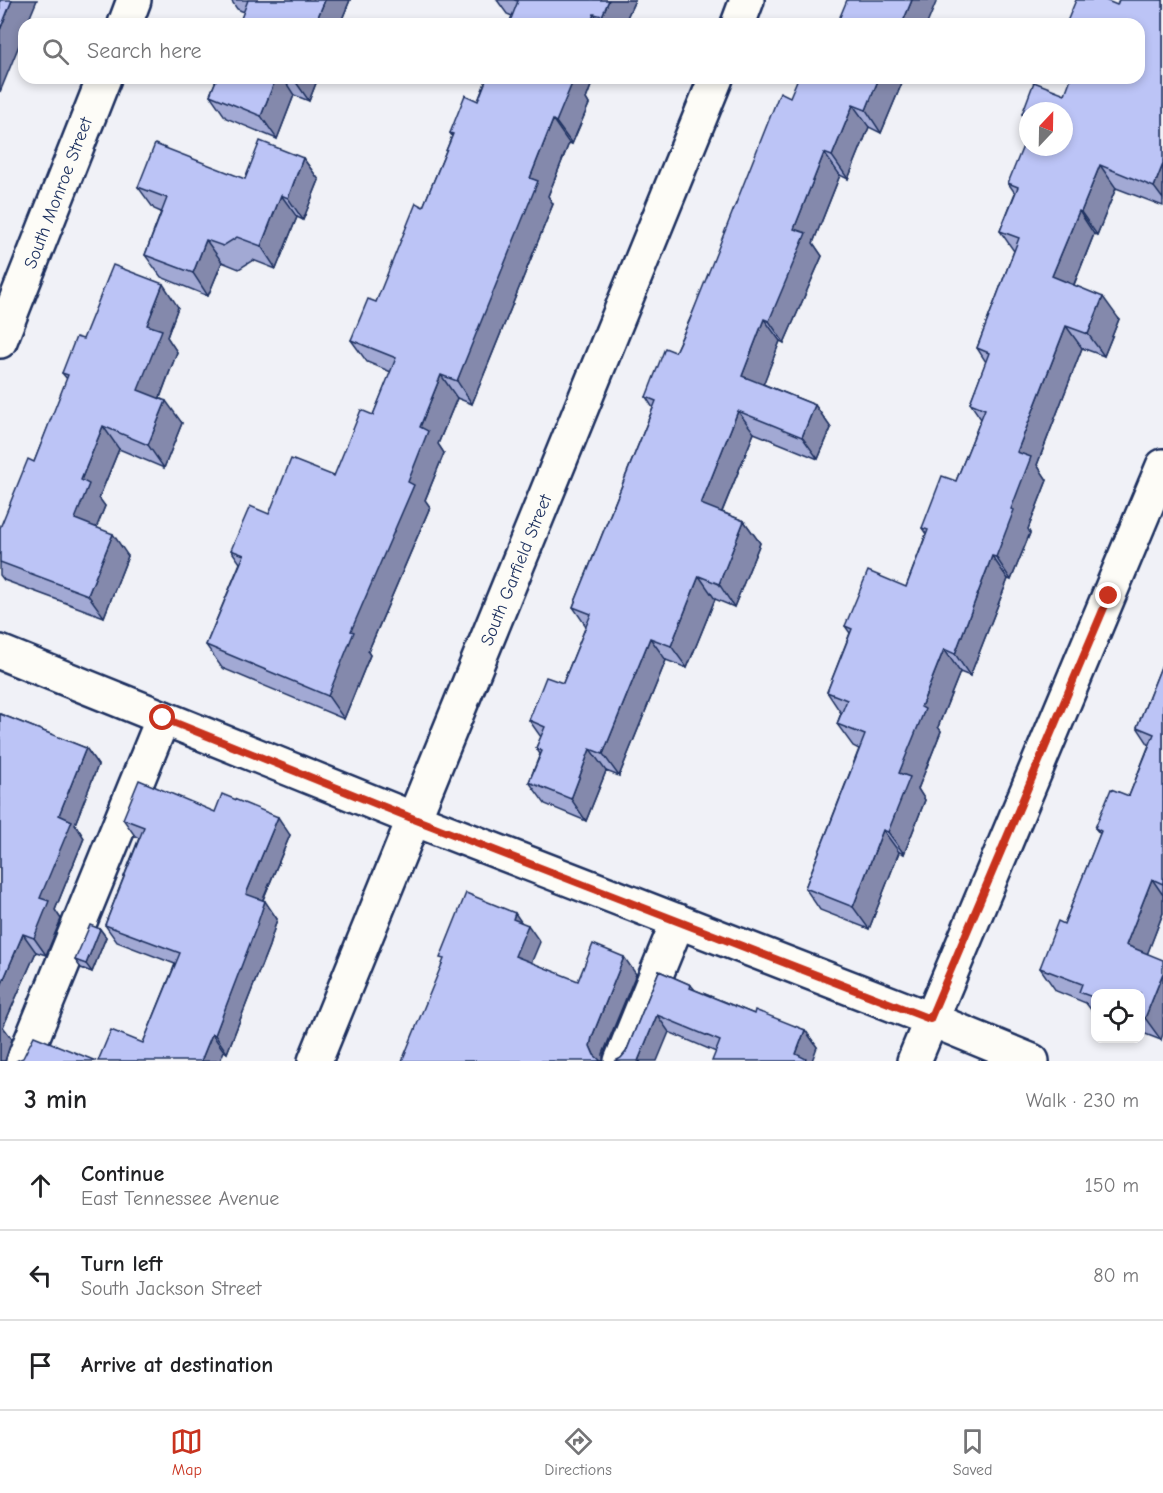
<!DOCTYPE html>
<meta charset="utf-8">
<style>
:root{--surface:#fff;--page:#f6f6f6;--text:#202124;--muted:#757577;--line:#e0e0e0;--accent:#c8321e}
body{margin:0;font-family:"Comic Neue",sans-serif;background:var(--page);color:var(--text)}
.controls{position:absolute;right:18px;bottom:18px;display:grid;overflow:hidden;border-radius:12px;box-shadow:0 3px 9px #0003}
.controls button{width:54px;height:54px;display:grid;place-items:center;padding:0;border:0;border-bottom:2px solid var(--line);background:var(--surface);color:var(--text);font:30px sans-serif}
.compass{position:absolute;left:1019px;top:102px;width:54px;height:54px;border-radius:50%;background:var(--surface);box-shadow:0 3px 9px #0003;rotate:22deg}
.stop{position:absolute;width:18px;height:18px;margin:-14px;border:4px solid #c8321e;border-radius:50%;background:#fff}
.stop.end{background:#c8321e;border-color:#fff;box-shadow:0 2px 6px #0008}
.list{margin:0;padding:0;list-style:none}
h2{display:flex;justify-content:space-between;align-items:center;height:78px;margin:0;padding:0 24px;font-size:26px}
h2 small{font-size:20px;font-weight:400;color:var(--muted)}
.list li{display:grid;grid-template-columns:39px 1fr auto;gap:18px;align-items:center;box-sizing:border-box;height:90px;padding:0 24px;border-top:2px solid var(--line)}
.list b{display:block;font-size:22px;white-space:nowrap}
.list p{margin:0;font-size:20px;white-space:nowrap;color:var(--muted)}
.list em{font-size:20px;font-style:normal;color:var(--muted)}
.icon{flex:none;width:33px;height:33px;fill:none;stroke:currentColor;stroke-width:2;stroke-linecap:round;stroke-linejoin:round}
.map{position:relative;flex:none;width:1163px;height:1061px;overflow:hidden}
.search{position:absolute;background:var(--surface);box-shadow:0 3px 9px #0003;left:18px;right:18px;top:18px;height:66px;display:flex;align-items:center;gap:15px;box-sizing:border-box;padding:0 21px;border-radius:18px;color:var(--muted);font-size:22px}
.sheet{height:348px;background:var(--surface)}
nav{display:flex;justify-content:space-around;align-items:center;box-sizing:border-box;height:84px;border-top:2px solid var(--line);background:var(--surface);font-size:16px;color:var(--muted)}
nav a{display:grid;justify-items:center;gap:3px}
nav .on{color:var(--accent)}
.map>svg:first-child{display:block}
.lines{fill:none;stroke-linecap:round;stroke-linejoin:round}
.minor-casing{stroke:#1b2f5e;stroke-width:38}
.minor{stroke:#fdfcf7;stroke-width:33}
.wall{fill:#a2a9d4;stroke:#1b2f5e;stroke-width:1.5}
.shaded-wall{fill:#8489ac;stroke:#1b2f5e;stroke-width:1.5}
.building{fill:#bcc4f6;stroke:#1b2f5e;stroke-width:1.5}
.route{stroke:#c8321e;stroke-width:8}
.labels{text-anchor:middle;stroke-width:5;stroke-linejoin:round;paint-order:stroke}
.street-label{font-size:18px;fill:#1b2f5e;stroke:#fdfcf7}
</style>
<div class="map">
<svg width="1163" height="1061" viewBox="0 0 1163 1061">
<rect width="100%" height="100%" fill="#f0f1f7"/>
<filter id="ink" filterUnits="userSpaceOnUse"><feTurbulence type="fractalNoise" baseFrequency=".0167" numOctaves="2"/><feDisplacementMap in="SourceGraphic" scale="12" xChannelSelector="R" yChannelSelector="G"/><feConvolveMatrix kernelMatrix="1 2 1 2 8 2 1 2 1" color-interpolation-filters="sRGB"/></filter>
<g filter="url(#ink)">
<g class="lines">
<g class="minor-casing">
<g id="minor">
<polyline points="125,24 134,0"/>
<polyline points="738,24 747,0"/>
<polyline points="0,341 104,78"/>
<polyline points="0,652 414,819 930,1019 1032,1061"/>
<polyline points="23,1061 163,718"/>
<polyline points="315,1061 716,78"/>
<polyline points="621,1061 678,921"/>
<polyline points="914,1061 1163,466"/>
</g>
</g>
<use href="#minor" class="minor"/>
</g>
<g class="wall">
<polygon points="231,0 350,0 340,24 239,24 244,12 237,9"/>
<polygon points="497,0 635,0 624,24 509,24 512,16 507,14"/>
<polygon points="1163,0 1163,206 1116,188 1097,235 1094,234 1074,285 1119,319 1104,356 1082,348 1037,465 1047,480 1028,529 1030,533 1011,580 1008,579 970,676 960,672 938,727 941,731 918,789 925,800 904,854 899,852 869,929 820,910 805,888 859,749 853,746 837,724 841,713 827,692 850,633 845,626 906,587 926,534 922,528 956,481 981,419 970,403 986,362 977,348 1014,251 1000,231 1015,193 1008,183 1064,147 1028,111 1028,123 1022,114 1065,94 1117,5"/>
<polygon points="217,78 318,78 309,101 294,95 277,139 226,118 210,95"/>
<polygon points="487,78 594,78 586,99 589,104 572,144 569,143 548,196 553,204 472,404 457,398 438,444 444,453 425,500 430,507 368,652 370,655 344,719 222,668 206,645 240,563 231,550 269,514 334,476 373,415 391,372 367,362 351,340 376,302 423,207 452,136 450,133 478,101"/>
<polygon points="904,78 881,133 869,127 848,179 840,175 813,243 822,256 784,343 780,341 763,384 815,405 831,428 818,459 754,433 722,512 744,521 760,543 734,607 715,599 687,668 666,660 619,776 606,771 586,821 545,804 529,782 540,754 536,748 541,737 529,720 563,683 586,626 573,607 653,408 646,397 675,352 790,97"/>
<polygon points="303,158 319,180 303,220 297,217 276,269 253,260 239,269 222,262 208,296 161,277 145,255 161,212 154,209 138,187 245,179"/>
<polygon points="178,307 167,337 177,352 160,398 182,423 164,468 119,449 99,498 105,506 96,527 128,556 104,617 4,580 0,575 0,528 34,462 56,407 67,379 62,373 83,339"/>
<polygon points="1163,662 1163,913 1147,954 1161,1040 1140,1032 1140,993 1095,993 1095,1015 1086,1003 1056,991 1040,968 1064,924 1100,834 1095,828 1129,796 1149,745 1137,727"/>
<polygon points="0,714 86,748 98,765 75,824 84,838 55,910 61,919 46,955 36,952 3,1027 12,1039 5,1061 0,1061"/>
<polygon points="215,812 290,835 263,900 277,919 269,946 227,1053 224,1051 143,1043 175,964 117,942 105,925 139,838 135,836 123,819"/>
<polygon points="100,929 106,937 92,972 81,968 75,960"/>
<polygon points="659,971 691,985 695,990 754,1014 805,1030 817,1047 716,1052 669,1032 621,1058 626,1052"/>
</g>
<g class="shaded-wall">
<polygon points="12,0 37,0 27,24 24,24 24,33 0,92 0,30"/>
<polygon points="325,0 350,0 340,24 315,24"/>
<polygon points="609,0 635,0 624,24 607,24 602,16"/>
<polygon points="912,0 937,0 927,24 902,24"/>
<polygon points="594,14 601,24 590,24"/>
<polygon points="276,78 283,78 294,95 277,139 261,116"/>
<polygon points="293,78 318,78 309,101"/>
<polygon points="569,78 594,78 586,99 589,104 572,144 556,122"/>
<polygon points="879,78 904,78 881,133 866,110"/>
<polygon points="853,105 869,127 848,179 832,156"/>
<polygon points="553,120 569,143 548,196 553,204 472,404 457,381 530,178"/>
<polygon points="824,153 840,175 813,243 822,256 784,343 769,321 794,229"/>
<polygon points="303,158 319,180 303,220 288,198"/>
<polygon points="1163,164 1163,199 1154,187"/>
<polygon points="1100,165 1116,188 1097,235 1081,212"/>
<polygon points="281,195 297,217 276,269 261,246"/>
<polygon points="1079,211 1094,234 1068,299 1052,276"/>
<polygon points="206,240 222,262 208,296 193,273"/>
<polygon points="163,284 178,307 167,337 177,352 154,413 138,390 147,325"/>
<polygon points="1103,297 1119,319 1104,356 1088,334"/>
<polygon points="764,319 780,341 758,398 742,376"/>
<polygon points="1066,326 1082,348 1037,465 1047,480 1028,529 1030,533 1011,580 996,557 1017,452"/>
<polygon points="441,375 457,398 438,444 444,453 425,500 430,507 368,652 370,655 344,719 328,696 420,427"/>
<polygon points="166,401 182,423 164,468 148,445"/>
<polygon points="815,405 831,428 818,459 802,437"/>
<polygon points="738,411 754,433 716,526 701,504"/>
<polygon points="103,426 119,449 99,498 105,506 91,541 75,519 81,480"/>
<polygon points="744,521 760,543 734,607 719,584"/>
<polygon points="113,534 128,556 104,617 88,595"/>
<polygon points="992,556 1008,579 970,676 955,654"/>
<polygon points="699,576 715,599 687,668 671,646"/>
<polygon points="650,638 666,660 619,776 603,754"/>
<polygon points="944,649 960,672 938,727 941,731 918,789 925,800 904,854 888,832 899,773 921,707"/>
<polygon points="86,748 98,765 75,824 84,838 55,910 61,919 46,955 34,938 40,898 59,815"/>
<polygon points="590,749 606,771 586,821 571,799"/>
<polygon points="278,817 290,835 258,911 246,894"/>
<polygon points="883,830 899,852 869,929 853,907"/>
<polygon points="1152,879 1163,895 1163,913 1142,968 1126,945"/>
<polygon points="265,901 277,919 269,946 227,1053 215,1035"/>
<polygon points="515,913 526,929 528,925 540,942 527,973 515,956 513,919"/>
<polygon points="100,929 106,937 92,972 86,964"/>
<polygon points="23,934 36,952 3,1027 12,1039 5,1061 0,1061 0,988"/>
<polygon points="624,957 636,974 603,1054 603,1061 598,1061 594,1055 590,1046 592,1037"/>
<polygon points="1163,973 1163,1034 1161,1040 1145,1018"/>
<polygon points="657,1015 669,1032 657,1061 638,1061"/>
<polygon points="805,1030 817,1047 812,1061 800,1061 796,1054"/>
<polygon points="212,1034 224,1051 220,1061 201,1061"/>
</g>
<g class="building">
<polygon points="0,0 12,0 0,30"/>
<polygon points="248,0 325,0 315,24 239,24"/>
<polygon points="514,0 609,0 602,16 594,14 590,24 509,24 518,1"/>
<polygon points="847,0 912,0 902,24 837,24"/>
<polygon points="1076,0 1105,0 1117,5 1119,0 1163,0 1163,164 1154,187 1100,165 1081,212 1079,211 1052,276 1103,297 1088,334 1066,326 1017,452 1031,457 1011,509 1014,510 996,557 992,556 955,654 944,649 921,707 925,709 899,773 910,777 888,832 883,830 853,907 805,888 865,735 837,724 847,700 827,692 852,629 845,626 868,571 906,587 928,530 922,528 942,476 956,481 985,409 970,403 989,353 977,348 1019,238 1000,231 1018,187 1008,183 1028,134 1028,147 1064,147 1064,111 1028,111 1028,116 1022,114 1034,82 1065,94 1071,78 1139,78 1139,24 1066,24"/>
<polygon points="217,78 276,78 261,116 210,95"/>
<polygon points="487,78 569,78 569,79 573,81 556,122 553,120 530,178 538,181 457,381 441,375 420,427 428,431 408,482 414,485 351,631 354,632 328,696 206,645 244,555 231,550 250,506 269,514 291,459 334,476 361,410 373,415 396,358 351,340 368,299 376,302 416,203 423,207 453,134 450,133 465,95 478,101"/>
<polygon points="798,78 879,78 866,110 853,105 832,156 824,153 794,229 806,233 769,321 764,319 742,376 815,405 802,437 738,411 701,504 744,521 719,584 699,576 671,646 650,638 603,754 590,749 571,799 529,782 542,751 536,748 545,727 529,720 546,677 563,683 591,614 573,607 656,401 646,397 665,348 675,352 689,322 780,92 790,97"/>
<polygon points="260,141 303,158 288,198 281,195 261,246 237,237 223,246 206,240 193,273 145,255 167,198 138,187 155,144 245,179"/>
<polygon points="113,265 163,284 147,325 162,330 138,390 166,401 148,445 103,426 81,480 89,484 75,519 113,534 88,595 0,562 0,528 28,459 34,462 68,375 62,373 76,337 83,339"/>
<polygon points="1163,662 1163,884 1152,879 1126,945 1163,960 1163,973 1145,1018 1140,1016 1140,993 1095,993 1095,998 1079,992 1082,984 1040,968 1058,921 1064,924 1101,831 1095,828 1111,789 1129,796 1154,734 1137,727"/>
<polygon points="0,714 86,748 59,815 72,821 40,898 49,901 34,938 23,934 0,988"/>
<polygon points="139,780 215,812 222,794 278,817 246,894 265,901 256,928 215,1035 212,1034 201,1061 98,1061 111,1030 143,1043 180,953 105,925 144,827 123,819"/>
<polygon points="466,893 515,913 513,919 528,925 515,956 578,981 593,944 624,957 592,1037 590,1046 594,1055 601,1061 402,1061 444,959 440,958"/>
<polygon points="90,925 100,929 86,964 75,960"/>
<polygon points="659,971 691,985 690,988 754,1014 755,1010 805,1030 796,1054 806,1059 805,1061 712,1061 720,1041 657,1015 638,1061 615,1061 621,1058 626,1052"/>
<polygon points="34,1036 96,1061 16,1061 23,1058"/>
</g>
</g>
<g class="lines" filter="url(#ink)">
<polyline class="route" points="163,718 414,819 930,1019 1109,596"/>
</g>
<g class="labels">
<g class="street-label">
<text transform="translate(58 193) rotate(-69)" y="6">South Monroe Street</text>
<text transform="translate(516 570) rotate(-68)" y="6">South Garfield Street</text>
</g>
</g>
</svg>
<div class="controls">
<button><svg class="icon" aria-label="locate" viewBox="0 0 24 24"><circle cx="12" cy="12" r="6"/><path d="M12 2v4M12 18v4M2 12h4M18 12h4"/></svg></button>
</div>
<svg class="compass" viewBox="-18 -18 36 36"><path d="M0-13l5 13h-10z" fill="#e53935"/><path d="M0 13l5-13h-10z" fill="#757577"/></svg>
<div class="stop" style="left:163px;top:718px"></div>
<div class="stop end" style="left:1109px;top:596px"></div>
<div class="search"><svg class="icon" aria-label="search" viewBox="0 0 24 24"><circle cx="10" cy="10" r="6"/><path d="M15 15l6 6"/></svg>Search here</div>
</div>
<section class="sheet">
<h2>3 min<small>Walk · 230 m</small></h2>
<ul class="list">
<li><svg class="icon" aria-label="ahead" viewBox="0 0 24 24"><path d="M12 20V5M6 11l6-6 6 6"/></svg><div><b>Continue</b><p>East Tennessee Avenue</p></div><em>150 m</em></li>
<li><svg class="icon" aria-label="left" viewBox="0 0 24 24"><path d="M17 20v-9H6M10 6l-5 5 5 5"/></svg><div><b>Turn left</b><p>South Jackson Street</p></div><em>80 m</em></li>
<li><svg class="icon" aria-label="arrive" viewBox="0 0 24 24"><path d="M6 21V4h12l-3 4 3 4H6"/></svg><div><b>Arrive at destination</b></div></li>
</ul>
</section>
<nav>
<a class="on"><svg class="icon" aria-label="map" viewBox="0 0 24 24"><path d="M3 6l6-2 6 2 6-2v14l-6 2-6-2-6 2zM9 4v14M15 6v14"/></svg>Map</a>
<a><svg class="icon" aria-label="directions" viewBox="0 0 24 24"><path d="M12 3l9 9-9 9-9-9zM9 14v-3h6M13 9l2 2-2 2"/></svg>Directions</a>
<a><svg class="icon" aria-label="saved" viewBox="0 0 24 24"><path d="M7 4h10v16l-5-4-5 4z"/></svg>Saved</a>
</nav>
